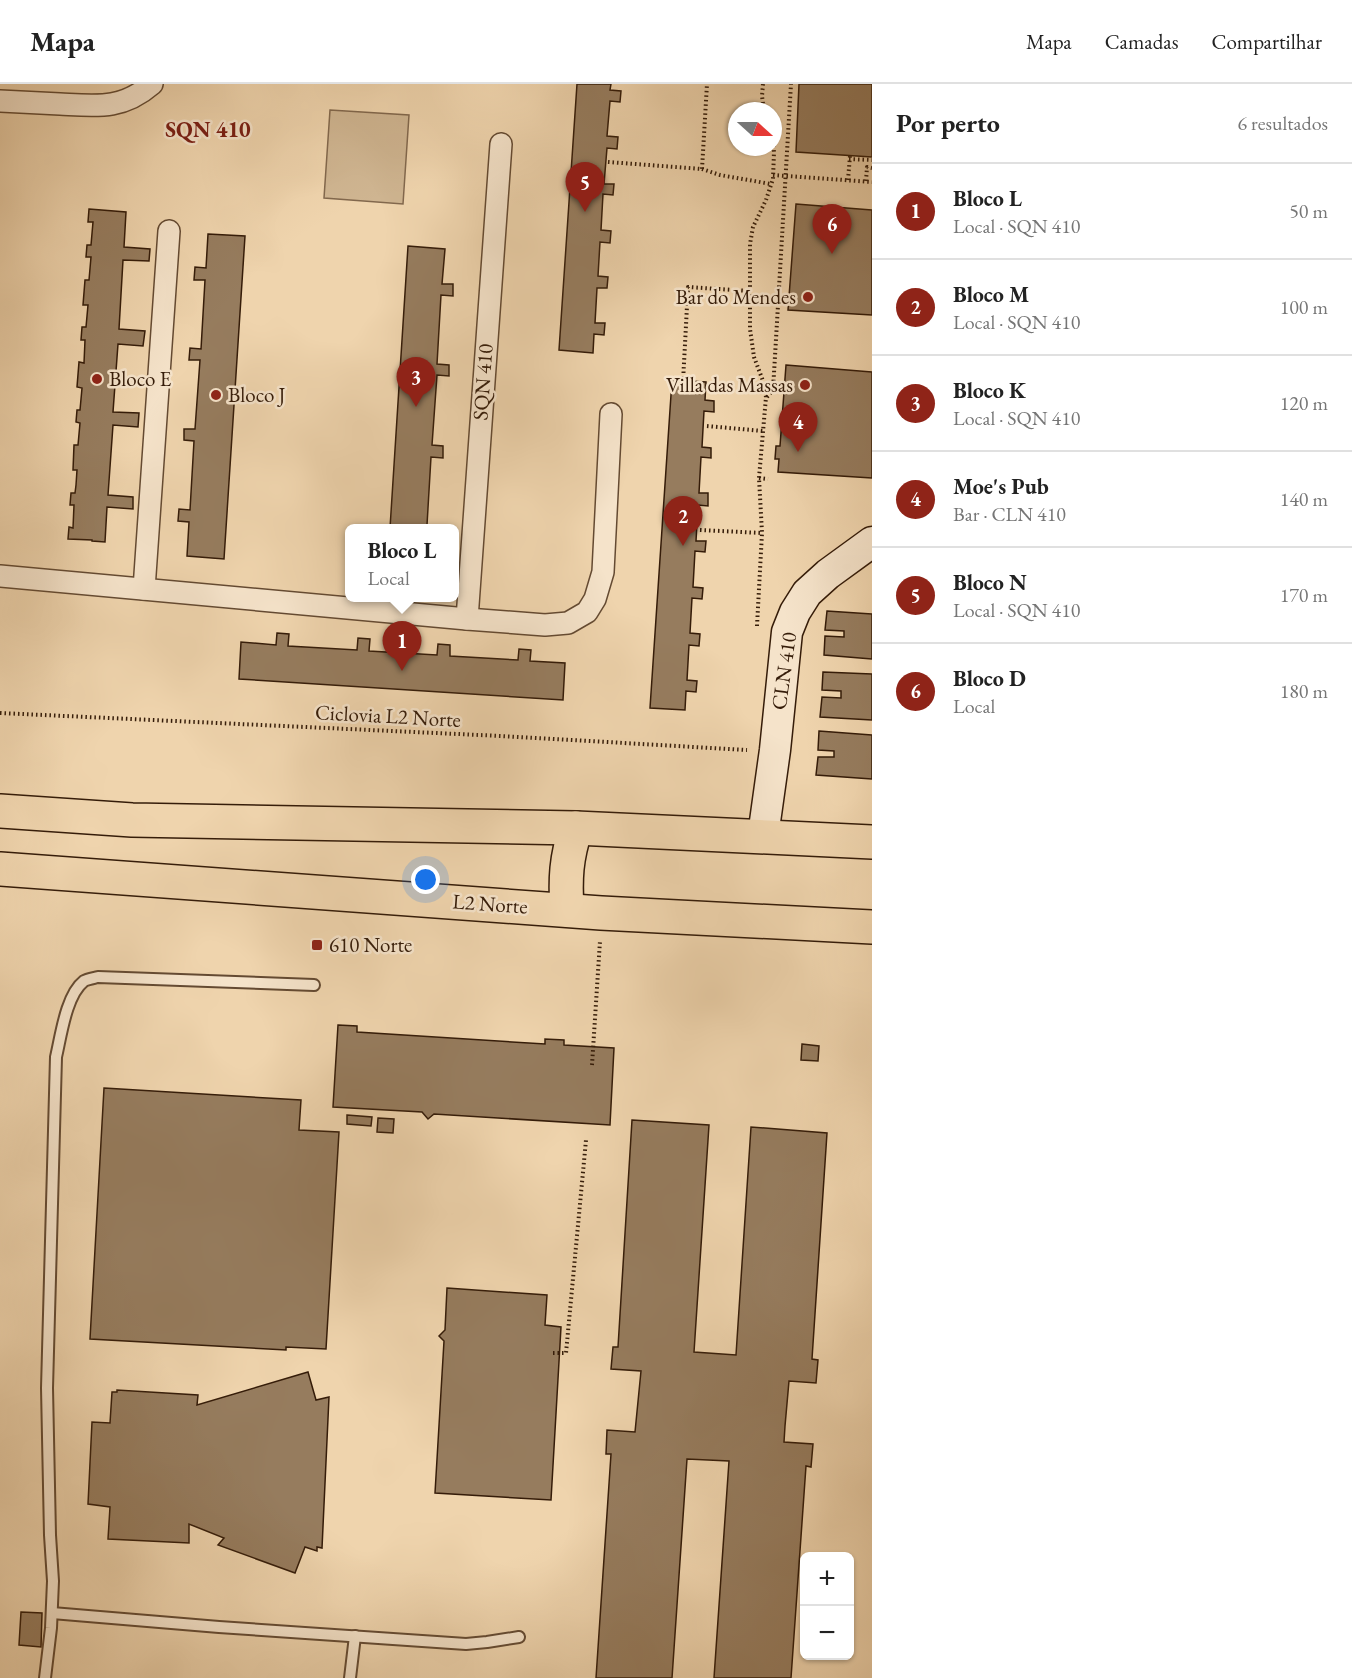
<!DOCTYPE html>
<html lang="pt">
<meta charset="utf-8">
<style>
:root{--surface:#fff;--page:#f2f2f2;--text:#222;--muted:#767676;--line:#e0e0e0;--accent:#8f2418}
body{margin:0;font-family:"EB Garamond",serif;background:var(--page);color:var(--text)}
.controls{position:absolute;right:18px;bottom:18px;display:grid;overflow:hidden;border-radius:9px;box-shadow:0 2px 4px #0004}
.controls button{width:54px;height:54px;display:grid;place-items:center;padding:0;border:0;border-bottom:2px solid var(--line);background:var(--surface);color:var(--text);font:30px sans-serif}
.compass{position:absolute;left:728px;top:18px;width:54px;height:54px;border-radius:50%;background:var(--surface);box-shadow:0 2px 4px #0004;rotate:111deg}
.you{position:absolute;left:426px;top:796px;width:21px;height:21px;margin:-15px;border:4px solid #fff;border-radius:50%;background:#1a73e8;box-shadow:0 0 0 9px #1a73e833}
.badge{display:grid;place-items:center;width:39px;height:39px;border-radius:50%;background:var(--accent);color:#fff;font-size:20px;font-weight:700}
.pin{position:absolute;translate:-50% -50px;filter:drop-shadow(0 2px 3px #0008)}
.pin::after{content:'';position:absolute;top:32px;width:21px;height:18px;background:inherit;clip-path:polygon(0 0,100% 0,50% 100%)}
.popup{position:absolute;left:345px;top:440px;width:114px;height:78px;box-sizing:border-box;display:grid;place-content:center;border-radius:9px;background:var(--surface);filter:drop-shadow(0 2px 4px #0005);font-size:20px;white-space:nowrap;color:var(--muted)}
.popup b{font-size:22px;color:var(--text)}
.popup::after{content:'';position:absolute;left:50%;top:100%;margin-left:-12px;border:12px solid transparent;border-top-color:var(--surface)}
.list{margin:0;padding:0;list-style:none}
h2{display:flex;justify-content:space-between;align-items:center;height:78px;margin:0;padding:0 24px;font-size:26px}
h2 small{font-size:20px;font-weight:400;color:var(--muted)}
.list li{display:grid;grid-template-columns:39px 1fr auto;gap:18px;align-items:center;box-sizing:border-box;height:96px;padding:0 24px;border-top:2px solid var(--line)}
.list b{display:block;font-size:22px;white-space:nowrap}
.list p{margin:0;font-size:20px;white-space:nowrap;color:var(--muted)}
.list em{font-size:20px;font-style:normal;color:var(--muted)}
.map{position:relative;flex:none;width:872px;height:1594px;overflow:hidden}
header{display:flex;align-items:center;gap:36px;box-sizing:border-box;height:84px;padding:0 30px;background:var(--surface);border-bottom:2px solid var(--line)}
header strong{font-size:28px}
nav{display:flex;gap:33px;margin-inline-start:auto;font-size:21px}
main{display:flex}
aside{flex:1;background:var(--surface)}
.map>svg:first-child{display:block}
.green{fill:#cfb591;stroke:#82684d;stroke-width:1.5}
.building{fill:#967c5e;stroke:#351c09;stroke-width:1.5}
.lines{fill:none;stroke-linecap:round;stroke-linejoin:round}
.lane-casing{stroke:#644a32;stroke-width:14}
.street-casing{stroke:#644a32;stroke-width:24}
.secondary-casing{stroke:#351c09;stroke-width:33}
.primary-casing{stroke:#351c09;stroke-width:36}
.path{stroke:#351c09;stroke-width:4;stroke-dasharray:1.5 3;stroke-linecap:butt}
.lane{stroke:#f5e3ca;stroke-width:10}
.street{stroke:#f5e3ca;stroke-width:21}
.secondary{stroke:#f5e3ca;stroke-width:30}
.primary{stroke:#efd4ad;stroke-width:33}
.poi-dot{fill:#8f2418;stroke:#f5e3ca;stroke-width:2}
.labels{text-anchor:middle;stroke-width:5;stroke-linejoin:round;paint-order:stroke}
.poi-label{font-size:21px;fill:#351c09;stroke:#f5e3ca;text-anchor:start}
.street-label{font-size:21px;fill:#351c09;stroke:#f5e3ca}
.neighbourhood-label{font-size:22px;font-weight:bold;fill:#7a1f14;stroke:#f5e3ca}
</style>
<header>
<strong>Mapa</strong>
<nav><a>Mapa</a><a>Camadas</a><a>Compartilhar</a></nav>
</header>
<main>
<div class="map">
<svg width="872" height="1594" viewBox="0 0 872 1594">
<rect width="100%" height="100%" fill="#efd4ad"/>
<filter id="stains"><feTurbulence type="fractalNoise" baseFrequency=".00333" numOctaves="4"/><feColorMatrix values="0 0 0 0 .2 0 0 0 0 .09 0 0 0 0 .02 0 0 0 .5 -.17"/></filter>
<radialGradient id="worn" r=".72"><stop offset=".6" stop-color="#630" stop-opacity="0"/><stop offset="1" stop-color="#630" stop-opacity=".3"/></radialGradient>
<polygon class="green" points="330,26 409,31 403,120 324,114"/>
<g class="building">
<polygon points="577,0 611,0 610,6 621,7 620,18 610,17 607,52 618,53 617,65 607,64 604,100 614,100 613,111 603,110 601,146 611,147 610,159 600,158 598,192 608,193 607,204 597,204 595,239 605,239 604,251 594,250 593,269 559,266"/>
<polygon points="799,0 872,0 872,73 796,68"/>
<polygon points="796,120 872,126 872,231 788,226"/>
<polygon points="89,125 126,128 124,163 150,165 149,177 123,176 119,245 145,247 143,262 118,260 113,328 139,329 138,343 113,341 108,411 133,413 133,425 107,423 105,458 92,457 92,456 68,455 69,443 73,444 74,421 70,421 71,409 75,409 76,401 77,386 73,386 74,361 78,361 80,339 76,338 77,326 80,326 82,304 77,303 79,278 84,279 85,256 81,256 82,243 86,243 88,221 83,221 85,196 89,196 91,173 86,173 87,161 91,161 93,138 88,138"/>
<polygon points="208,150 245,152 224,475 187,472 189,438 178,437 179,425 190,426 194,357 184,356 184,345 195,345 200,276 189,276 190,264 201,265 205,196 194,196 195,183 206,184"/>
<polygon points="408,162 445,165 442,200 453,200 453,212 441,211 437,280 449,281 449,292 437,291 432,361 443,362 443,374 431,373 427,441 439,442 438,444 390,444"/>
<polygon points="786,281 872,288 872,394 778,388 779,375 775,375 776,362 780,362"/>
<polygon points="672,296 706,298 705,316 714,317 714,328 704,327 702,363 711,364 711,374 701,373 699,409 708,409 708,422 698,421 696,457 706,457 705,468 695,467 693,503 703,504 702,515 692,514 690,549 700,550 699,562 689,561 687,596 697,597 696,608 686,607 685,626 650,624"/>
<polygon points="827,527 872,530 872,575 824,571 825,552 844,553 844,547 825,546"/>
<polygon points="277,549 289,550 288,562 357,566 358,554 370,555 369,567 437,571 438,560 450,561 450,572 518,576 519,565 531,566 530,577 565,579 563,616 239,595 241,558 276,561"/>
<polygon points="823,588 872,590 872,636 820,633 822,613 841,614 841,607 822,606"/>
<polygon points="819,647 872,651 872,695 816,691 818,673 834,673 834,667 818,666"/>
<polygon points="338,941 357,942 357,948 545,960 545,955 564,956 564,961 614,964 610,1041 434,1030 428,1035 422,1028 333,1023"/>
<polygon points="802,960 819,962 818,977 801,976"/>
<polygon points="104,1004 301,1016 299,1046 339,1048 326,1265 286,1263 286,1266 90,1255"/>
<polygon points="347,1031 372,1033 371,1042 347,1040"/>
<polygon points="378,1034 394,1035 393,1049 377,1048"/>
<polygon points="632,1036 709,1041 694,1268 736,1271 751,1043 827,1049 812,1275 818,1276 816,1299 789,1297 785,1342 784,1358 813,1360 811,1383 806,1382 791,1594 714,1594 729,1377 687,1375 672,1594 596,1594 611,1370 606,1370 607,1346 635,1348 641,1287 611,1285 613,1263 618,1263"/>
<polygon points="447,1204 547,1211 545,1241 561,1243 551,1416 435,1409 444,1257 439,1252 445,1246"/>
<polygon points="308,1288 316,1316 329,1313 322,1464 317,1463 317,1467 305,1463 295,1489 218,1461 224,1454 189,1440 189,1459 108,1455 110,1423 88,1420 92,1338 110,1339 112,1308 117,1308 117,1306 198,1311 197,1321"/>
<polygon points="21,1528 42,1529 41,1563 19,1561"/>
</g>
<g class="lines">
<g class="lane-casing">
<g id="lane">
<polyline points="52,1529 219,1543 466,1560 487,1558 519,1553"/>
<path d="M45 1594 51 1544 53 1497 50 1451 47 1304 56 973C61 952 66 911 84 897 87 895 94 894 98 893L314 901"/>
<polyline points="350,1594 355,1552"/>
</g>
</g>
<g class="street-casing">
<g id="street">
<path d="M0 17C20 18 40 19 60 20 97 22 122 26 152 0"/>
<polyline points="0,492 467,535 545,541 568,539 587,528 595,515 603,488 611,330"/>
<polyline points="144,505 169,147"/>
<polyline points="467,535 501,60"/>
</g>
</g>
<g class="secondary-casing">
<polyline id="secondary" points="763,752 775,666 787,548 795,528 807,509 828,490 872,458"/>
</g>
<g class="primary-casing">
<g id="primary">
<polyline points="0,727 132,736 576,744 872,758"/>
<polyline points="0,785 601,829 872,843"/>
<path d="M567 826C565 795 566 774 576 744"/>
</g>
</g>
<g class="path">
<polyline points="763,0 762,12 764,27"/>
<polyline points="849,75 872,76"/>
<polyline points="608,78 702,85 707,0"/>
<polyline points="702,85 720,91 771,100"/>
<polyline points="773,91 872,98"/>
<polyline points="848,96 850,72"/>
<polyline points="866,97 867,83 872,84"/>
<polyline points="683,298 688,203 749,207"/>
<polyline points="767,313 773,306 791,0"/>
<polyline points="707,342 763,347"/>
<polyline points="759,394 768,395"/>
<polyline points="700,446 762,449"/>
<polyline points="757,542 762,449 759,394 766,313 763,297 754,273 750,245 750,160 753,143 766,116 773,95 774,68 773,58"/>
<polyline points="0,629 501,652 747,666"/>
<polyline points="592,981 600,857"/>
<polyline points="553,1269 566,1269 586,1056"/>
</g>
<use href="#lane" class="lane"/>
<use href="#street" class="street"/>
<use href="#secondary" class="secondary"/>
<use href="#primary" class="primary"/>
</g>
<g class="poi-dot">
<circle cx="808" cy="213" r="6"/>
<circle cx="97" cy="295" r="6"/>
<circle cx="805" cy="301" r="6"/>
<circle cx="216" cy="311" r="6"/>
<rect x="311" y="855" width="12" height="12" rx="3"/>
</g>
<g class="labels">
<g class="poi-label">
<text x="796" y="220" text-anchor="end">Bar do Mendes</text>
<text x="109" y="302">Bloco E</text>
<text x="793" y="308" text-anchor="end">Villa das Massas</text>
<text x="228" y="318">Bloco J</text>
<text x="329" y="868">610 Norte</text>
</g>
<g class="street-label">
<text transform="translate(483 298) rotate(-86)" y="7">SQN 410</text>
<text transform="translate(784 587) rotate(-82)" y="7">CLN 410</text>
<text transform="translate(388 632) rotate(3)" y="7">Ciclovia L2 Norte</text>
<text transform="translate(490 820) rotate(4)" y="7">L2 Norte</text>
</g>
<g class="neighbourhood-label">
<text x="208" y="53">SQN 410</text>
</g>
</g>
<rect width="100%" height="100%" filter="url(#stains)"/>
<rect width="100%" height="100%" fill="url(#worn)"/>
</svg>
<div class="controls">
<button>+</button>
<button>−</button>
</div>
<svg class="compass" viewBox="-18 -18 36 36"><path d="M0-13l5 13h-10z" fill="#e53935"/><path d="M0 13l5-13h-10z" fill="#767676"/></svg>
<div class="you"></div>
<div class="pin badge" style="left:402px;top:587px">1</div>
<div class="popup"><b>Bloco L</b>Local</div>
<div class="pin badge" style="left:683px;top:462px">2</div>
<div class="pin badge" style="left:416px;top:323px">3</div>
<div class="pin badge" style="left:798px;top:368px">4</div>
<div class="pin badge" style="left:585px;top:128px">5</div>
<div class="pin badge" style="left:832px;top:170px">6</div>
</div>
<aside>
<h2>Por perto<small>6 resultados</small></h2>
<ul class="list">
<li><span class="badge">1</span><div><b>Bloco L</b><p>Local · SQN 410</p></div><em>50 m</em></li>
<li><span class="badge">2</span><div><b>Bloco M</b><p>Local · SQN 410</p></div><em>100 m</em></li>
<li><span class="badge">3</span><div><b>Bloco K</b><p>Local · SQN 410</p></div><em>120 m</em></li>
<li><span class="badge">4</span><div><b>Moe's Pub</b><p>Bar · CLN 410</p></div><em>140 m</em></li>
<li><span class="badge">5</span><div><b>Bloco N</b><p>Local · SQN 410</p></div><em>170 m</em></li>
<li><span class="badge">6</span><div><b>Bloco D</b><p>Local</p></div><em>180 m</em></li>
</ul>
</aside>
</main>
